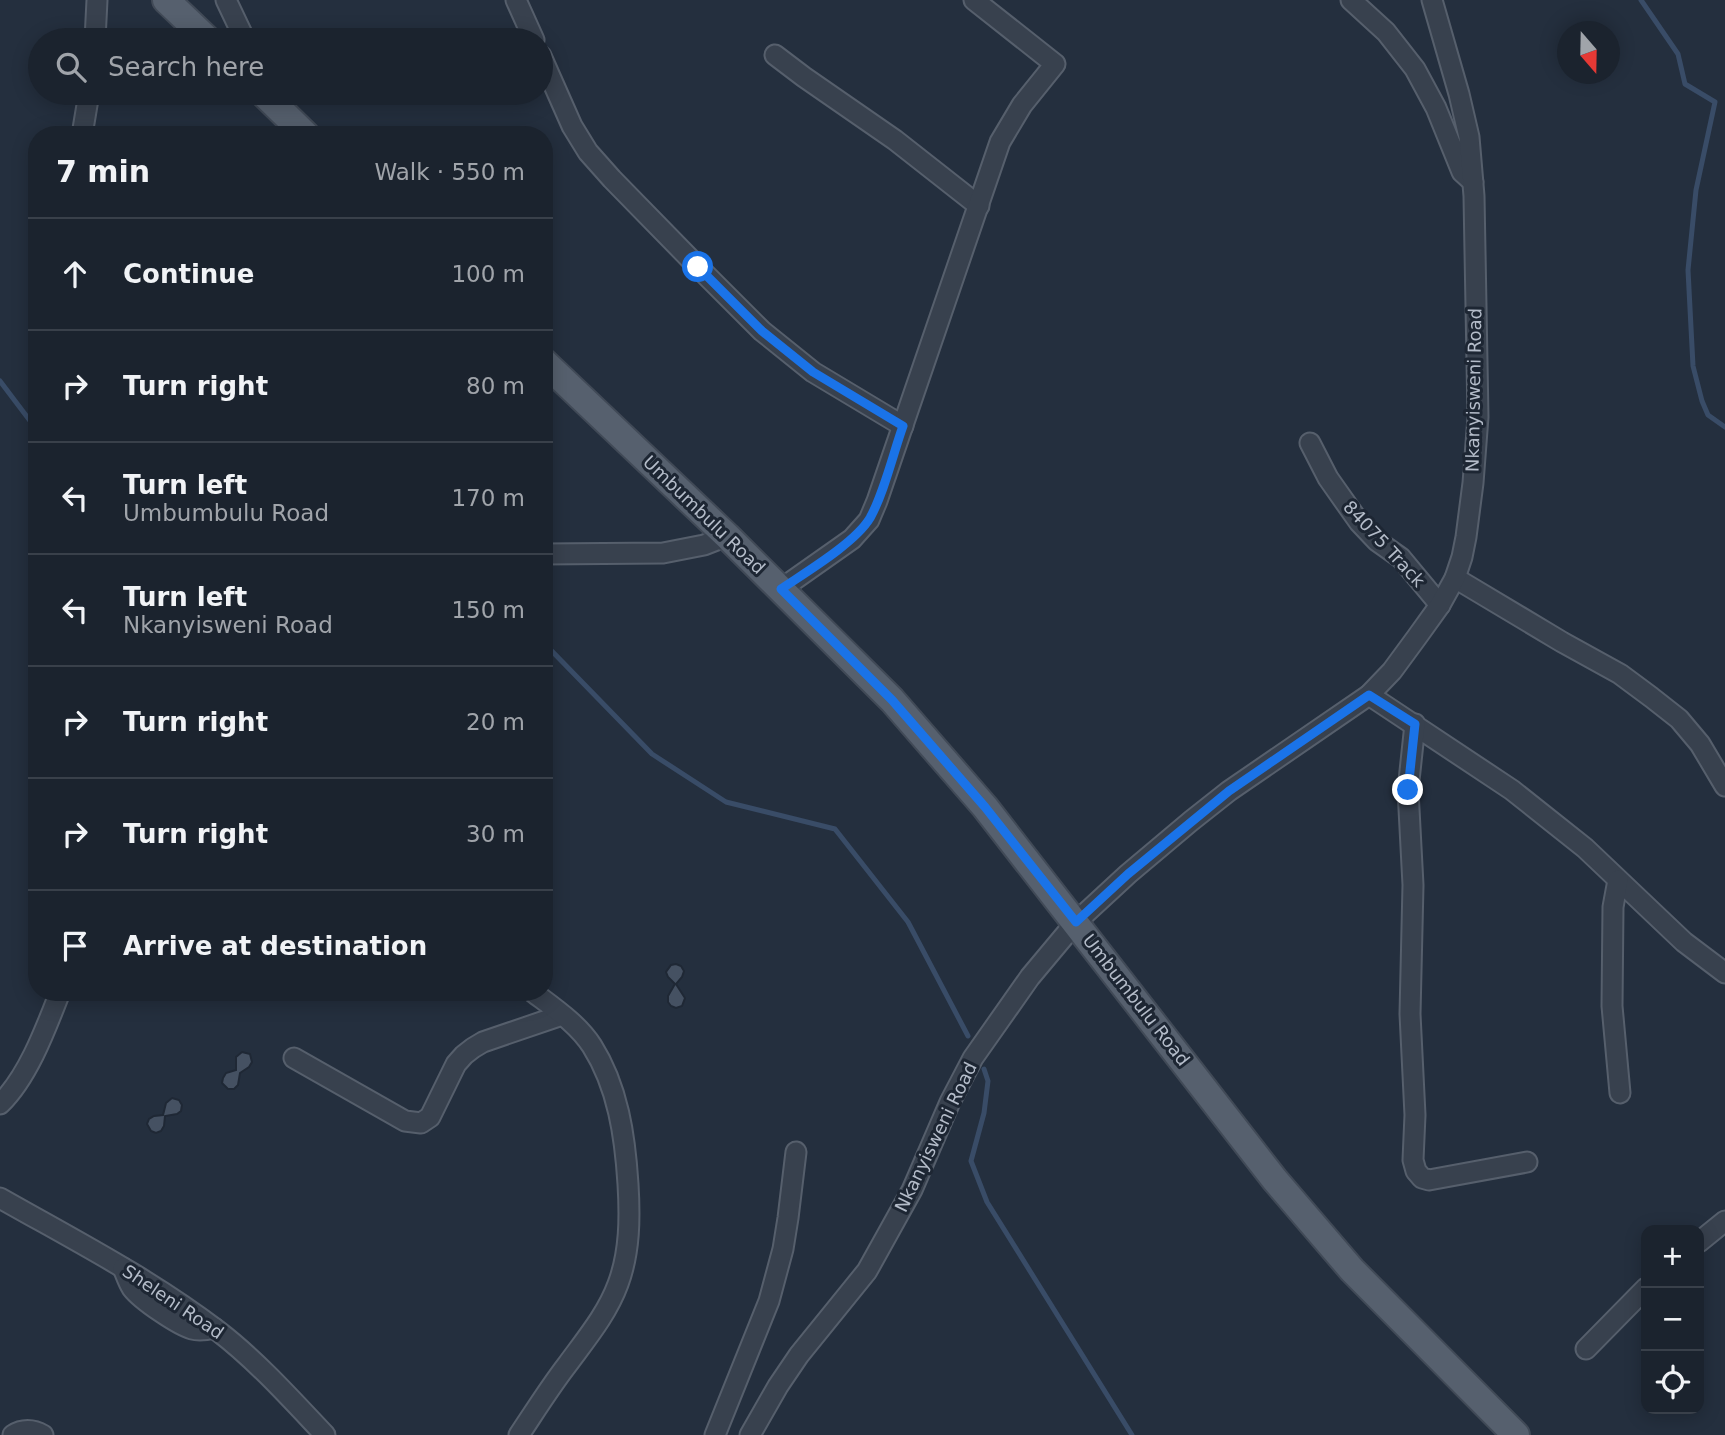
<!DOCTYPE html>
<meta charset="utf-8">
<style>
:root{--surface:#1b232e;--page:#282f3a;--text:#f1f3f6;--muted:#a0a4aa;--line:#39404a}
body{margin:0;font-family:"DejaVu Sans",sans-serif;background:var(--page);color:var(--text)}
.controls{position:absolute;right:21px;bottom:21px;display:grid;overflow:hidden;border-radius:14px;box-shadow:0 4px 18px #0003}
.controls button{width:63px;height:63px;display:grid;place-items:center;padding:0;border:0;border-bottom:2px solid var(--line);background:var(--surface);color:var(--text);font:35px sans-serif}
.compass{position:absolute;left:1557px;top:21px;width:63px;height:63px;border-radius:50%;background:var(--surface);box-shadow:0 4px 18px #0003;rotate:160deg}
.stop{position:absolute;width:21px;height:21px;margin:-16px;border:5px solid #1a73e8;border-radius:50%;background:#fff}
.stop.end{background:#1a73e8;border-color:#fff;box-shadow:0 2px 7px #0008}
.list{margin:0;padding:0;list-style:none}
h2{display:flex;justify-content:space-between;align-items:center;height:91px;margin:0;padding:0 28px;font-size:30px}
h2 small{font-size:23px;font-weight:400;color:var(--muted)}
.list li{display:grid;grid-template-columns:46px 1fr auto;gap:21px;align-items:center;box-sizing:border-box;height:112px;padding:0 28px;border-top:2px solid var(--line)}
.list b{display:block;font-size:26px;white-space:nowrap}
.list p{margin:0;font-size:23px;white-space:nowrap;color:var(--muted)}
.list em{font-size:23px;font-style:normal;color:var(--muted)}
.icon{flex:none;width:38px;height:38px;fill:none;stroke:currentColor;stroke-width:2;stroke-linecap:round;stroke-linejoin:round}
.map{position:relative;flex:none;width:1725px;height:1435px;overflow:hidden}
.search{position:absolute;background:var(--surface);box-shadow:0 4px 18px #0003;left:28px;top:28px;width:525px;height:77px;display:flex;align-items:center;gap:18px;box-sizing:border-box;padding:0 24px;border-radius:38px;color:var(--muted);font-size:26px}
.panel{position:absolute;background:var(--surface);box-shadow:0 4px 18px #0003;left:28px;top:126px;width:525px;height:875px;border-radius:28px}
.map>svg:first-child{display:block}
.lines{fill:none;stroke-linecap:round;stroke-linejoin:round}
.stream{stroke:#394c67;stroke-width:5}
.building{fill:#455162;stroke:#1f2835;stroke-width:2}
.minor-casing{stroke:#565f6c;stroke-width:23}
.major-casing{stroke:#414a57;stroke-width:30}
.minor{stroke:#38414e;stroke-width:19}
.major{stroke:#56606e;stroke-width:26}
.route{stroke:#1a73e8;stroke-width:9}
.labels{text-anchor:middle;stroke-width:6;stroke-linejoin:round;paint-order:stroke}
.street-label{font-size:18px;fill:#b4bcc9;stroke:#1d2633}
</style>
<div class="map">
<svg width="1725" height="1435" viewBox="0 0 1725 1435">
<rect width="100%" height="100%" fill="#242f3e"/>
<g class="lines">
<g class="stream">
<polyline points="1641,0 1678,54 1685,84 1715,102 1696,190 1688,270 1693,366 1702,401 1708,415 1725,427"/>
<polyline points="0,381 37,430"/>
<polyline points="544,643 652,754 726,802 835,829 908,922 968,1036"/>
<polyline points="984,1069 988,1081 984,1113 971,1161 987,1202 1132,1435"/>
</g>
</g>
<g class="building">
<polygon points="676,964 681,966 684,971 682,977 676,984 685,998 682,1006 676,1008 671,1006 668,1002 668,996 675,984 668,977 666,972 671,965"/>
<polygon points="242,1052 250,1054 252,1062 249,1067 240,1073 238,1085 234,1089 228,1089 222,1083 223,1078 226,1073 236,1070 236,1057"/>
<polygon points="172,1098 179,1100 182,1105 181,1111 177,1114 165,1116 164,1126 161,1131 156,1133 151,1131 147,1124 149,1119 154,1116 163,1115 166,1103"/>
</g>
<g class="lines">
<g class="minor-casing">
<g id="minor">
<polyline points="226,0 245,40"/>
<polyline points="516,0 534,40"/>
<polyline points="1351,0 1386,32 1415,69 1436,108 1462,172 1473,182"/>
<polyline points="95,40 97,0"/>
<polyline points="775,55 804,77 895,140 979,206"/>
<polyline points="541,56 572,126 588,152 612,179 698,267 762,331 813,372 903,426"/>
<polyline points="82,135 89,93"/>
<polyline points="1310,443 1328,478 1359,522 1377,541 1401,558 1440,605"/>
<polyline points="544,554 663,553 704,545 727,536"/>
<polyline points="1455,578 1562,642 1620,674 1651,697 1679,719 1700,744 1725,786"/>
<polyline points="781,589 852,539 869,520 877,501 1000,142 1022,105 1055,64 974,0"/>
<polyline points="1369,695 1512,790 1585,848 1684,942 1725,973"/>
<polyline points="1415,724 1408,790 1413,885 1410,1014 1415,1115 1413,1160 1416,1171 1422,1178 1429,1180 1527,1162"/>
<polyline points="1618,880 1613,907 1612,1006 1620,1093"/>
<polyline points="294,1058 405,1121 421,1123 430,1117 456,1064 464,1055 473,1048 483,1042 562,1015"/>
<path d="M0 1104C28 1077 46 1028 60 992"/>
<path d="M0 1198C74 1240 150 1279 218 1331 257 1361 291 1399 325 1435"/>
<polyline points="1699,1242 1725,1221"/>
<path d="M123 1268C126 1275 128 1282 132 1288 141 1300 178 1325 192 1329 199 1331 206 1330 214 1328"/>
<polyline points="1586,1349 1646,1288"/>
<path d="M13 1435C22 1429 33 1429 43 1435"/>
<path d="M519 1435C535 1411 550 1387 567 1365 586 1339 607 1314 618 1284 630 1252 630 1217 628 1184 625 1136 618 1087 592 1046 578 1024 554 1008 533 992"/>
<polyline points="715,1435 769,1301 783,1249 788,1218 796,1152"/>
<polyline points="750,1435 778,1386 799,1355 867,1271 912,1190 950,1102 973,1058 1030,977 1076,922 1128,874 1191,821 1229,791 1369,695 1392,671 1417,637 1440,605 1455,578 1462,557 1466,537 1473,483 1478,417 1474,196 1469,137 1459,94 1432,0"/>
</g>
</g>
<g class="major-casing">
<g id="major">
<polyline points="166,0 208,40"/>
<polyline points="263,93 306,135"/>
<polyline points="544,362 727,536 892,700 985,807 1275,1180 1352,1270 1516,1435"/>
</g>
</g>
<use href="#minor" class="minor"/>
<use href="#major" class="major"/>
</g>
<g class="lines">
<path class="route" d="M698 267 762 331 813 372 903 426C893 454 884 493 870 518 855 543 806 572 781 589L892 700 985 807 1076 922 1128 874 1229 791 1369 695 1415 724 1408 790"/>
</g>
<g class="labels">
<g class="street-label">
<text transform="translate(1474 390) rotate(-89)" y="6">Nkanyisweni Road</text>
<text transform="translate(704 515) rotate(44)" y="6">Umbumbulu Road</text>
<text transform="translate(1384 544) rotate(47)" y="6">84075 Track</text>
<text transform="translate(1136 1000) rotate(52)" y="6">Umbumbulu Road</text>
<text transform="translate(936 1137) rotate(-64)" y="6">Nkanyisweni Road</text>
<text transform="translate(173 1302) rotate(34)" y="6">Sheleni Road</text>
</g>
</g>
</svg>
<div class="controls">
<button>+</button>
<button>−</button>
<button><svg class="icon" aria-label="locate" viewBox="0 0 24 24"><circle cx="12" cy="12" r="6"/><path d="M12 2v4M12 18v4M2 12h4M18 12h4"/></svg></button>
</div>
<svg class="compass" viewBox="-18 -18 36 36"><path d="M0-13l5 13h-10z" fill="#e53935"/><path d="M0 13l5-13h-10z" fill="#a0a4aa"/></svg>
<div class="stop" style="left:698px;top:267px"></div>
<div class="stop end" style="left:1408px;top:790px"></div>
<div class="search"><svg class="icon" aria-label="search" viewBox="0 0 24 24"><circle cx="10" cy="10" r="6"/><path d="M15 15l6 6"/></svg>Search here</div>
<section class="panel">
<h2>7 min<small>Walk · 550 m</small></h2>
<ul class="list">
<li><svg class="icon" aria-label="ahead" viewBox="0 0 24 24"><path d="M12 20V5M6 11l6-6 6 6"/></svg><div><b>Continue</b></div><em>100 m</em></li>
<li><svg class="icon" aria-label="right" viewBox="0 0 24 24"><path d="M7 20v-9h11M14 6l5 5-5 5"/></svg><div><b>Turn right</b></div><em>80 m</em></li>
<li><svg class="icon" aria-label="left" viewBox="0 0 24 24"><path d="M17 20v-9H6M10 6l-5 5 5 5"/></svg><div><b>Turn left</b><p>Umbumbulu Road</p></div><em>170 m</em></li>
<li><svg class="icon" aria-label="left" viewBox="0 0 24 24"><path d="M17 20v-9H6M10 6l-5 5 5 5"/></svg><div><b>Turn left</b><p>Nkanyisweni Road</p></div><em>150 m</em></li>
<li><svg class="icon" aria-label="right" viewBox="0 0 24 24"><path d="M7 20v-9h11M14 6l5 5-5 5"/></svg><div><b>Turn right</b></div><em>20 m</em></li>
<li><svg class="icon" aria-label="right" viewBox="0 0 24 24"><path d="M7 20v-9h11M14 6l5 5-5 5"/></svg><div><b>Turn right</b></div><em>30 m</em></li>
<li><svg class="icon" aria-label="arrive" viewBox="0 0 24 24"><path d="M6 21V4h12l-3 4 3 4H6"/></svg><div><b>Arrive at destination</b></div></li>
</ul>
</section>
</div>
